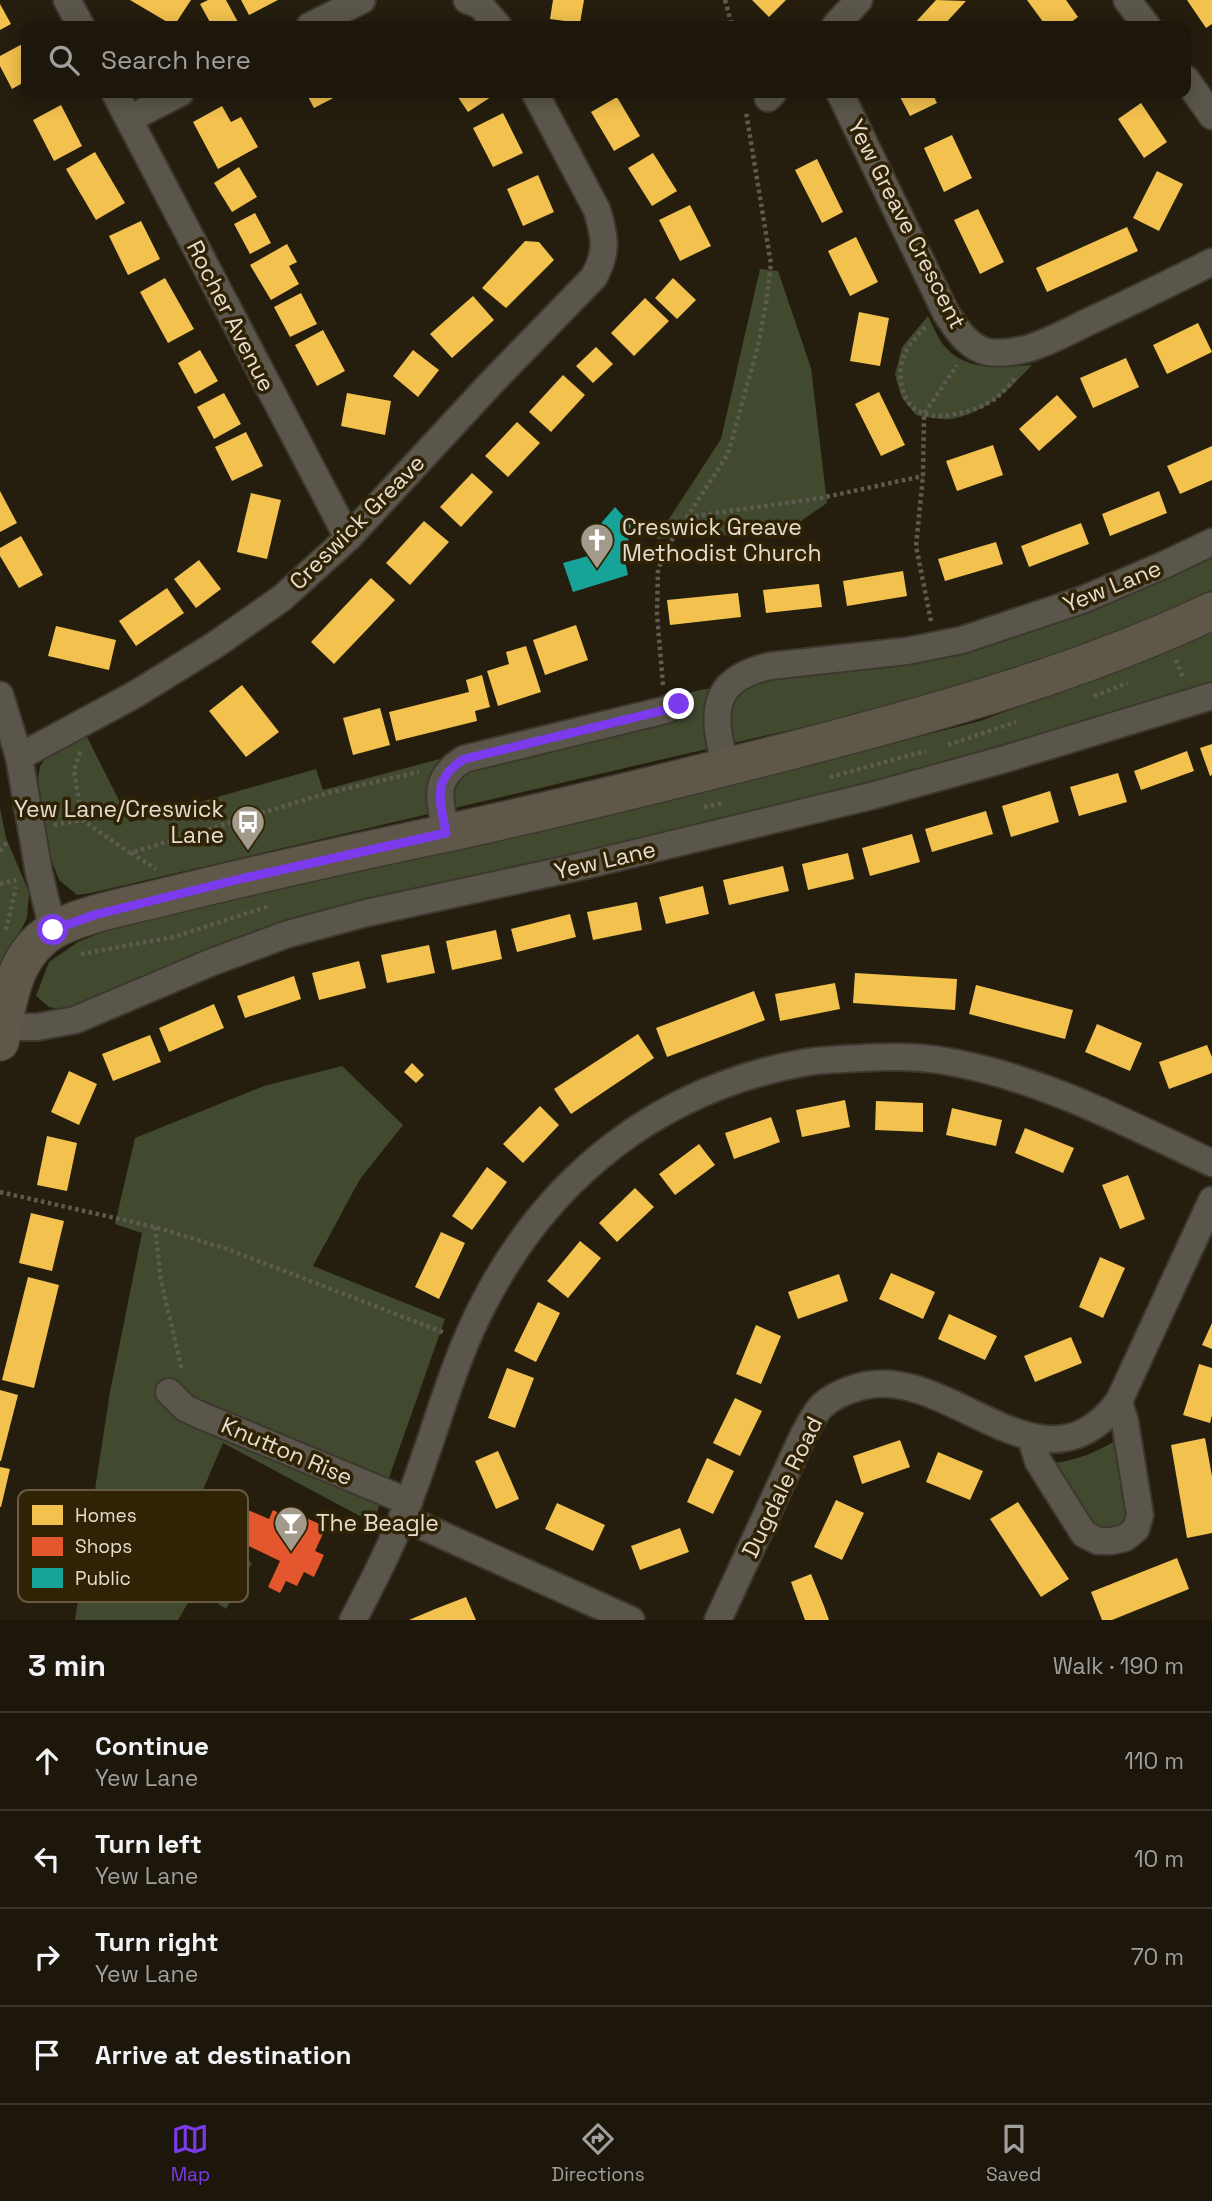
<!DOCTYPE html>
<meta charset="utf-8">
<style>
:root{--surface:#1c160b;--page:#292319;--text:#f1f3f6;--muted:#a09f9d;--line:#3a352c;--accent:#7c3aed}
body{margin:0;font-family:"Space Grotesk",sans-serif;background:var(--page);color:var(--text)}
.stop{position:absolute;width:21px;height:21px;margin:-16px;border:5px solid #7c3aed;border-radius:50%;background:#fff}
.stop.end{background:#7c3aed;border-color:#fff;box-shadow:0 2px 7px #0008}
.list{margin:0;padding:0;list-style:none}
h2{display:flex;justify-content:space-between;align-items:center;height:91px;margin:0;padding:0 28px;font-size:30px}
h2 small{font-size:23px;font-weight:400;color:var(--muted)}
.list li{display:grid;grid-template-columns:46px 1fr auto;gap:21px;align-items:center;box-sizing:border-box;height:98px;padding:0 28px;border-top:2px solid var(--line)}
.list b{display:block;font-size:26px;white-space:nowrap}
.list p{margin:0;font-size:23px;white-space:nowrap;color:var(--muted)}
.list em{font-size:23px;font-style:normal;color:var(--muted)}
.icon{flex:none;width:38px;height:38px;fill:none;stroke:currentColor;stroke-width:2;stroke-linecap:round;stroke-linejoin:round}
.map{position:relative;flex:none;width:1212px;height:1620px;overflow:hidden}
.search{position:absolute;background:var(--surface);box-shadow:0 4px 18px #0003;left:21px;right:21px;top:21px;height:77px;display:flex;align-items:center;gap:18px;box-sizing:border-box;padding:0 24px;border-radius:14px;color:var(--muted);font-size:26px}
.sheet{height:483px;background:var(--surface)}
nav{display:flex;justify-content:space-around;align-items:center;box-sizing:border-box;height:98px;border-top:2px solid var(--line);background:var(--surface);font-size:19px;color:var(--muted)}
nav a{display:grid;justify-items:center;gap:4px}
nav .on{color:var(--accent)}
.map>svg:first-child{display:block}
.green{fill:#414a2f}
.homes{fill:#f2c14e}
.shops{fill:#e4572e}
.public{fill:#17a398}
.lines{fill:none;stroke-linecap:round;stroke-linejoin:round}
.minor-casing{stroke:#3d382e;stroke-width:30}
.secondary-casing{stroke:#3d382e;stroke-width:40}
.path{stroke:#5e5a50;stroke-width:4.5;stroke-dasharray:3.5 3.5;stroke-linecap:butt}
.minor{stroke:#5b564b;stroke-width:26}
.secondary{stroke:#5f584a;stroke-width:37}
.route{stroke:#7c3aed;stroke-width:9}
.labels{text-anchor:middle;stroke-width:7;stroke-linejoin:round;paint-order:stroke}
.street-label{font-size:23px;fill:#e5ddcd;stroke:#2f2205}
.poi-label{font-size:23px;fill:#e5ddcd;stroke:#2f2205;text-anchor:start}
.key{fill:#2f2205;stroke:#665a41;stroke-width:2}
.key-label{font-size:19px;fill:#e5ddcd}
</style>
<div class="map">
<svg width="1212" height="1620" viewBox="0 0 1212 1620">
<rect width="100%" height="100%" fill="#251e0f"/>
<g class="green">
<polygon points="760,269 778,271 811,368 827,503 785,532 656,539 721,439"/>
<path d="M928 316C933 326 939 341 947 349 969 372 1004 367 1032 365 1010 389 984 414 950 419 939 420 927 417 916 415L902 398 895 375 902 347Z"/>
<polygon points="1212,552 1212,590 1115,636 1021,670 879,710 685,754 91,893 77,895 59,880 51,859 38,780 40,766 49,754 87,737 130,822 316,769 323,790 700,690 792,677 963,649"/>
<polygon points="1212,628 1212,685 1064,729 725,821 68,1011 49,1007 36,996 49,962 78,942 112,928 694,795 980,721 1128,666"/>
<polygon points="0,808 6,838 29,892 27,918 4,963 0,979"/>
<polygon points="342,1066 403,1125 360,1179 313,1266 445,1319 373,1523 223,1443 187,1527 252,1563 226,1609 196,1589 178,1620 75,1620 110,1392 142,1233 115,1224 135,1138 264,1086"/>
<path d="M1122 1437 1132 1512 1126 1528 1094 1530 1050 1464C1081 1459 1095 1453 1122 1437Z"/>
</g>
<g class="homes">
<polygon points="130,0 191,0 174,26"/>
<polygon points="208,0 226,0 239,24 236,26 212,26 200,4"/>
<polygon points="241,0 278,0 249,15"/>
<polygon points="553,0 584,0 580,23 550,19"/>
<polygon points="752,0 786,0 769,17"/>
<polygon points="936,0 966,1 943,26 912,26"/>
<polygon points="1027,0 1066,0 1078,17 1066,26 1046,26"/>
<polygon points="1187,0 1212,0 1212,24 1206,28"/>
<polygon points="0,4 11,24 0,30"/>
<polygon points="26,42 26,81 12,89 0,66 0,56"/>
<polygon points="306,93 343,93 314,108"/>
<polygon points="455,93 492,93 494,95 468,112"/>
<polygon points="898,93 932,93 937,103 910,116"/>
<polygon points="617,97 640,136 614,151 591,112"/>
<polygon points="1141,103 1167,142 1144,158 1118,119"/>
<polygon points="61,105 82,146 54,161 33,120"/>
<polygon points="222,106 231,122 241,117 258,147 218,169 193,122"/>
<polygon points="503,113 523,153 493,167 473,128"/>
<polygon points="952,135 972,178 944,192 924,148"/>
<polygon points="95,152 125,203 96,220 66,169"/>
<polygon points="653,153 677,191 652,206 628,168"/>
<polygon points="817,159 843,212 822,223 795,170"/>
<polygon points="239,167 257,197 232,212 214,183"/>
<polygon points="1157,171 1183,184 1159,231 1133,218"/>
<polygon points="538,175 554,212 523,226 507,189"/>
<polygon points="690,205 711,246 680,261 659,220"/>
<polygon points="978,209 1004,262 980,274 954,220"/>
<polygon points="255,213 271,243 250,254 234,224"/>
<polygon points="141,221 160,259 128,275 109,236"/>
<polygon points="1127,227 1138,251 1047,292 1036,268"/>
<polygon points="856,237 878,282 850,296 828,251"/>
<polygon points="525,241 539,242 554,260 506,308 482,288"/>
<polygon points="287,244 297,262 289,266 299,284 271,300 250,265"/>
<polygon points="165,278 194,329 168,343 140,292"/>
<polygon points="673,278 696,300 677,319 655,298"/>
<polygon points="301,293 317,324 290,337 274,307"/>
<polygon points="473,296 494,320 452,358 430,334"/>
<polygon points="645,298 669,321 634,356 611,333"/>
<polygon points="859,312 889,318 880,366 850,361"/>
<polygon points="1198,323 1212,352 1167,374 1153,345"/>
<polygon points="323,330 345,371 317,386 295,345"/>
<polygon points="596,347 613,364 593,383 576,366"/>
<polygon points="200,350 218,381 195,394 178,363"/>
<polygon points="413,350 439,370 418,397 393,376"/>
<polygon points="1126,358 1139,387 1093,408 1080,378"/>
<polygon points="563,375 585,395 551,432 529,412"/>
<polygon points="879,392 905,445 881,456 855,404"/>
<polygon points="224,393 241,424 214,439 197,407"/>
<polygon points="347,393 391,401 385,435 341,426"/>
<polygon points="1057,395 1077,417 1039,451 1019,429"/>
<polygon points="517,422 540,443 508,477 485,456"/>
<polygon points="246,432 263,466 232,481 215,447"/>
<polygon points="993,445 1003,475 957,491 946,461"/>
<polygon points="1212,446 1212,480 1180,494 1167,466"/>
<polygon points="472,473 493,492 461,527 440,507"/>
<polygon points="0,491 17,523 0,532"/>
<polygon points="1159,491 1167,513 1110,536 1102,514"/>
<polygon points="251,493 281,500 267,559 237,552"/>
<polygon points="424,521 449,542 410,585 386,563"/>
<polygon points="1081,523 1089,544 1029,567 1021,546"/>
<polygon points="21,536 43,575 19,588 0,556 0,548"/>
<polygon points="996,542 1003,564 945,581 938,559"/>
<polygon points="199,560 221,589 196,608 174,579"/>
<polygon points="903,571 907,596 847,606 843,581"/>
<polygon points="371,578 395,600 334,664 311,642"/>
<polygon points="819,584 822,607 766,613 763,590"/>
<polygon points="167,588 184,613 136,646 119,621"/>
<polygon points="738,593 741,617 670,625 667,600"/>
<polygon points="576,625 588,660 545,675 533,640"/>
<polygon points="56,626 116,640 109,670 48,656"/>
<polygon points="526,646 541,692 498,706 487,671 509,664 506,652"/>
<polygon points="482,675 490,707 475,711 477,721 396,741 389,712 469,692 466,680"/>
<polygon points="242,685 279,732 246,757 209,711"/>
<polygon points="380,708 390,745 353,755 343,718"/>
<polygon points="1212,744 1212,775 1210,776 1200,748"/>
<polygon points="1187,751 1194,771 1141,790 1134,771"/>
<polygon points="1118,773 1127,802 1079,816 1070,787"/>
<polygon points="1050,791 1059,822 1011,837 1002,806"/>
<polygon points="986,811 993,834 932,852 925,829"/>
<polygon points="912,834 920,862 870,876 862,848"/>
<polygon points="848,853 854,879 808,890 802,864"/>
<polygon points="783,866 789,891 729,905 723,880"/>
<polygon points="703,886 709,914 666,924 659,897"/>
<polygon points="637,902 642,930 593,940 587,912"/>
<polygon points="570,914 576,937 517,952 511,929"/>
<polygon points="496,930 502,959 452,970 446,941"/>
<polygon points="429,945 435,973 387,983 381,955"/>
<polygon points="359,961 366,988 319,1000 312,973"/>
<polygon points="855,973 957,979 955,1010 853,1003"/>
<polygon points="294,976 301,999 245,1018 237,996"/>
<polygon points="835,983 840,1009 780,1021 775,994"/>
<polygon points="976,985 1073,1010 1065,1039 969,1014"/>
<polygon points="754,991 765,1020 667,1057 656,1028"/>
<polygon points="214,1004 224,1028 169,1052 159,1028"/>
<polygon points="1097,1024 1142,1043 1130,1071 1085,1052"/>
<polygon points="638,1034 654,1058 571,1114 554,1089"/>
<polygon points="150,1035 161,1062 113,1081 102,1054"/>
<polygon points="1207,1045 1212,1057 1212,1073 1169,1089 1159,1062"/>
<polygon points="412,1063 424,1075 416,1083 404,1072"/>
<polygon points="69,1071 97,1084 79,1125 51,1112"/>
<polygon points="845,1100 850,1127 802,1137 796,1110"/>
<polygon points="876,1101 923,1103 923,1132 875,1130"/>
<polygon points="540,1106 559,1125 523,1163 503,1144"/>
<polygon points="952,1108 1002,1120 996,1146 946,1135"/>
<polygon points="771,1117 780,1142 734,1159 725,1133"/>
<polygon points="1025,1128 1074,1148 1063,1173 1015,1153"/>
<polygon points="47,1136 77,1143 67,1191 37,1185"/>
<polygon points="699,1144 715,1165 675,1195 659,1174"/>
<polygon points="487,1167 507,1182 472,1230 452,1216"/>
<polygon points="1128,1175 1145,1219 1120,1229 1102,1185"/>
<polygon points="635,1188 654,1207 617,1242 599,1223"/>
<polygon points="31,1213 64,1221 52,1271 19,1263"/>
<polygon points="441,1232 465,1243 439,1299 415,1287"/>
<polygon points="580,1241 601,1258 568,1298 547,1281"/>
<polygon points="1100,1257 1125,1268 1103,1318 1079,1307"/>
<polygon points="891,1273 935,1292 923,1319 879,1299"/>
<polygon points="839,1274 848,1301 798,1319 788,1292"/>
<polygon points="28,1277 59,1285 34,1388 2,1380"/>
<polygon points="538,1302 560,1313 536,1362 514,1351"/>
<polygon points="949,1314 997,1336 985,1360 938,1339"/>
<polygon points="1212,1323 1212,1349 1202,1345"/>
<polygon points="756,1325 781,1336 761,1384 736,1374"/>
<polygon points="1071,1337 1082,1363 1035,1382 1024,1356"/>
<polygon points="1199,1364 1212,1368 1212,1415 1210,1423 1183,1415"/>
<polygon points="507,1368 534,1378 515,1428 488,1418"/>
<polygon points="0,1390 18,1395 1,1461 0,1461"/>
<polygon points="735,1398 762,1411 740,1456 713,1443"/>
<polygon points="1205,1438 1212,1476 1212,1533 1187,1538 1171,1445"/>
<polygon points="900,1440 910,1467 862,1484 853,1456"/>
<polygon points="498,1451 519,1499 496,1509 475,1461"/>
<polygon points="938,1452 983,1471 970,1500 926,1482"/>
<polygon points="707,1458 734,1471 713,1514 687,1502"/>
<polygon points="0,1467 10,1469 1,1507 0,1507"/>
<polygon points="836,1500 864,1513 842,1560 814,1547"/>
<polygon points="1018,1502 1069,1579 1041,1597 990,1519"/>
<polygon points="557,1503 605,1525 593,1551 545,1529"/>
<polygon points="680,1528 689,1552 640,1570 631,1546"/>
<polygon points="1177,1558 1189,1589 1112,1620 1102,1620 1091,1592"/>
<polygon points="811,1574 824,1606 829,1620 805,1620 791,1582"/>
<polygon points="466,1597 476,1620 409,1620 435,1609"/>
</g>
<polygon class="shops" points="248,1510 269,1519 273,1510 298,1522 302,1516 326,1527 315,1551 324,1555 314,1577 304,1572 297,1586 286,1581 280,1593 268,1587 280,1561 234,1539"/>
<polygon class="public" points="615,507 633,527 627,530 629,545 622,547 628,575 573,592 563,563 606,551 606,538 597,528"/>
<g class="lines">
<g class="minor-casing">
<g id="minor">
<polyline points="67,0 81,26"/>
<polyline points="467,0 480,5 498,26"/>
<polyline points="1127,0 1147,26"/>
<polyline points="310,26 362,0"/>
<polyline points="835,26 859,0"/>
<polyline points="1186,79 1212,116"/>
<polyline points="115,93 348,538"/>
<path d="M840 93 946 313C957 329 967 347 988 352 1000 354 1014 352 1026 349 1048 343 1069 331 1090 321 1131 302 1172 282 1212 262"/>
<polyline points="768,98 773,93"/>
<polyline points="129,119 180,93"/>
<polyline points="0,695 19,757 39,873 53,930"/>
<path d="M19 757 134 695 215 645 282 598 348 538 493 381 594 277C608 251 605 237 597 210L535 93"/>
<path d="M726 768C712 715 708 680 770 666L907 651 962 640 1082 600 1166 564 1212 542"/>
<path d="M446 833C440 799 431 780 464 759L665 710 679 704"/>
<polyline points="3,1027 37,1027 75,1020 212,962 288,934 366,913 578,867 871,796 1005,759 1212,696"/>
<polyline points="169,1392 185,1408 200,1415 409,1502"/>
<polyline points="1031,1438 1038,1461 1084,1534 1098,1541 1112,1541 1125,1538 1136,1529 1140,1515 1125,1422 1119,1401"/>
<polyline points="402,1517 631,1620"/>
<path d="M353 1620C375 1578 397 1535 413 1490 437 1427 453 1361 485 1301 551 1174 661 1089 802 1063 816 1060 830 1060 844 1059 877 1057 912 1055 945 1061 1040 1077 1126 1123 1212 1163"/>
<path d="M718 1620 804 1434C810 1425 814 1413 822 1406 832 1396 845 1391 859 1387 950 1361 1041 1505 1119 1401L1212 1200"/>
</g>
</g>
<g class="secondary-casing">
<path id="secondary" d="M0 1042C8 1001 13 955 52 931 78 915 129 906 160 898 249 876 338 856 428 837 550 811 672 781 793 750 936 713 1078 674 1212 611"/>
</g>
<g class="path">
<polyline points="725,0 732,26"/>
<path d="M925 327C918 335 909 344 905 353 896 373 900 406 924 414 944 420 982 410 997 397 1004 392 1010 384 1016 377"/>
<polyline points="688,517 821,498 923,476"/>
<polyline points="931,621 916,546 923,476 924,414 957,365"/>
<polyline points="1176,660 1183,678"/>
<polyline points="663,685 657,615 658,569 672,540 728,454 758,346 766,302 771,264 746,112"/>
<polyline points="1094,696 1128,683"/>
<polyline points="948,745 1016,722"/>
<polyline points="80,752 74,771 82,820"/>
<polyline points="830,777 926,751"/>
<polyline points="704,807 723,803"/>
<polyline points="54,825 82,820 130,853 331,792 419,772"/>
<polyline points="0,851 8,841"/>
<polyline points="131,853 156,869"/>
<polyline points="0,884 16,880"/>
<polyline points="6,930 16,887"/>
<polyline points="81,954 174,937 269,906"/>
<polyline points="0,1192 155,1227 230,1250 445,1333"/>
<polyline points="155,1227 161,1281 182,1370"/>
</g>
<use href="#minor" class="minor"/>
<use href="#secondary" class="secondary"/>
</g>
<g class="lines">
<path class="route" d="M53 930 94 915 244 878 446 833C440 799 431 780 464 759L665 710 679 704"/>
</g>
<defs>
<g id="church-pin" transform="scale(1.75)"><path d="M0 17L-7.5 6A9.5 9.5 0 1 1 7.5 6Z" fill="#a29a8a" stroke="#2f2205"/><path d="M-1.2-6h2.4v3.5h3.3v2.4h-3.3V6h-2.4V-.1h-3.3v-2.4h3.3Z" fill="#fff"/></g>
<g id="bus-pin" transform="scale(1.75)"><path d="M0 17L-7.5 6A9.5 9.5 0 1 1 7.5 6Z" fill="#a29a8a" stroke="#2f2205"/><path d="M-5-6H5V4H4V6H2V4H-2V6H-4V4H-5ZM-3.5-4V0h7V-4ZM-3.5 1.2v1.5H-2V1.2ZM2 1.2v1.5H3.5V1.2Z" fill="#fff"/></g>
<g id="bar-pin" transform="scale(1.75)"><path d="M0 17L-7.5 6A9.5 9.5 0 1 1 7.5 6Z" fill="#a29a8a" stroke="#2f2205"/><path d="M-6-5H6L.8 .8V4.5H3.5V6h-7V4.5H-.8V.8Z" fill="#fff"/></g>
</defs>
<g fill-rule="evenodd">
<use href="#church-pin" x="597" y="540"/>
<use href="#bus-pin" x="248" y="822"/>
<use href="#bar-pin" x="291" y="1523"/>
</g>
<g class="labels">
<g class="street-label">
<text transform="translate(907 224) rotate(63)" y="8">Yew Greave Crescent</text>
<text transform="translate(231 316) rotate(63)" y="8">Rocher Avenue</text>
<text transform="translate(357 522) rotate(-45)" y="8">Creswick Greave</text>
<text transform="translate(1112 586) rotate(-22)" y="8">Yew Lane</text>
<text transform="translate(605 860) rotate(-13)" y="8">Yew Lane</text>
<text transform="translate(287 1451) rotate(23)" y="8">Knutton Rise</text>
<text transform="translate(782 1487) rotate(-64)" y="8">Dugdale Road</text>
</g>
<g class="poi-label">
<text x="622" y="535">Creswick Greave<tspan x="622" dy="26">Methodist Church</tspan></text>
<text x="224" y="817" text-anchor="end">Yew Lane/Creswick<tspan x="224" dy="26">Lane</tspan></text>
<text x="316" y="1531">The Beagle</text>
</g>
</g>
<rect x="18" y="1490" width="230" height="112" rx="10" class="key"/>
<rect x="32" y="1505" width="31" height="20" fill="#f2c14e"/>
<rect x="32" y="1537" width="31" height="19" fill="#e4572e"/>
<rect x="32" y="1568" width="31" height="20" fill="#17a398"/>
<g class="key-label">
<text x="75" y="1522">Homes</text>
<text x="75" y="1553">Shops</text>
<text x="75" y="1585">Public</text>
</g>
</svg>
<div class="stop" style="left:53px;top:930px"></div>
<div class="stop end" style="left:679px;top:704px"></div>
<div class="search"><svg class="icon" aria-label="search" viewBox="0 0 24 24"><circle cx="10" cy="10" r="6"/><path d="M15 15l6 6"/></svg>Search here</div>
</div>
<section class="sheet">
<h2>3 min<small>Walk · 190 m</small></h2>
<ul class="list">
<li><svg class="icon" aria-label="ahead" viewBox="0 0 24 24"><path d="M12 20V5M6 11l6-6 6 6"/></svg><div><b>Continue</b><p>Yew Lane</p></div><em>110 m</em></li>
<li><svg class="icon" aria-label="left" viewBox="0 0 24 24"><path d="M17 20v-9H6M10 6l-5 5 5 5"/></svg><div><b>Turn left</b><p>Yew Lane</p></div><em>10 m</em></li>
<li><svg class="icon" aria-label="right" viewBox="0 0 24 24"><path d="M7 20v-9h11M14 6l5 5-5 5"/></svg><div><b>Turn right</b><p>Yew Lane</p></div><em>70 m</em></li>
<li><svg class="icon" aria-label="arrive" viewBox="0 0 24 24"><path d="M6 21V4h12l-3 4 3 4H6"/></svg><div><b>Arrive at destination</b></div></li>
</ul>
</section>
<nav>
<a class="on"><svg class="icon" aria-label="map" viewBox="0 0 24 24"><path d="M3 6l6-2 6 2 6-2v14l-6 2-6-2-6 2zM9 4v14M15 6v14"/></svg>Map</a>
<a><svg class="icon" aria-label="directions" viewBox="0 0 24 24"><path d="M12 3l9 9-9 9-9-9zM9 14v-3h6M13 9l2 2-2 2"/></svg>Directions</a>
<a><svg class="icon" aria-label="saved" viewBox="0 0 24 24"><path d="M7 4h10v16l-5-4-5 4z"/></svg>Saved</a>
</nav>
